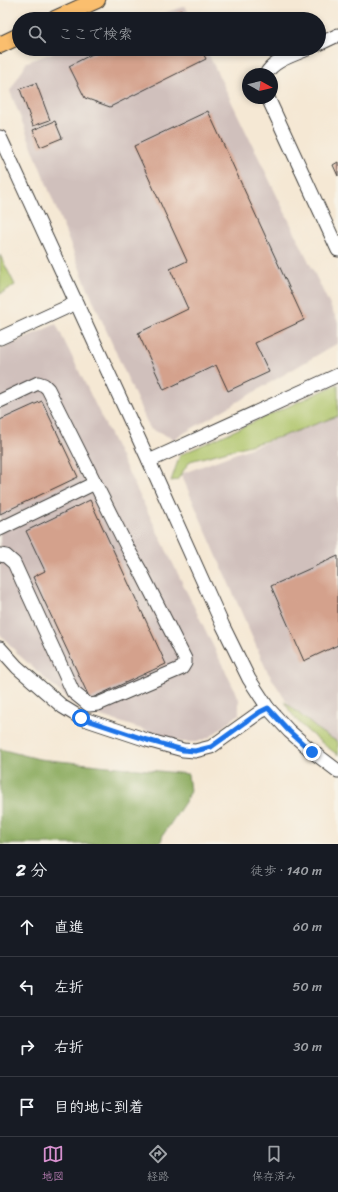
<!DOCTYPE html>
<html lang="ja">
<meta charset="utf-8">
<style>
:root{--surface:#171b24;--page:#242831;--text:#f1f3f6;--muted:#9ea1a6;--line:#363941;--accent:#d690ce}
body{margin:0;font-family:Sriracha,"Klee One",sans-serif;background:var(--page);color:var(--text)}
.compass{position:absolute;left:242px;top:68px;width:36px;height:36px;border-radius:50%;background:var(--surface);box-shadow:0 2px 6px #0003;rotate:98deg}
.stop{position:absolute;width:12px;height:12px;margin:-9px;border:3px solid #1a73e8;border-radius:50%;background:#fff}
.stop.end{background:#1a73e8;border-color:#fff;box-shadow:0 1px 4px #0008}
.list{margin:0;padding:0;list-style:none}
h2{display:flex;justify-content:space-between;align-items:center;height:52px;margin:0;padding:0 16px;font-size:17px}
h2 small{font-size:13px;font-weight:400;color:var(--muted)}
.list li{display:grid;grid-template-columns:26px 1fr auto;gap:12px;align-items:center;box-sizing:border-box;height:60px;padding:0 16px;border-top:1px solid var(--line)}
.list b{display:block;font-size:15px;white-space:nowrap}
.list em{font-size:13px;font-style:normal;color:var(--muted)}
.icon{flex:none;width:22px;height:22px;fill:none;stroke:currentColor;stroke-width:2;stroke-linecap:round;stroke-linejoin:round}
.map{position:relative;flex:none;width:338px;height:844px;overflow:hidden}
.search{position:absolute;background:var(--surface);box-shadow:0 2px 6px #0003;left:12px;right:12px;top:12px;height:44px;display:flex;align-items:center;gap:10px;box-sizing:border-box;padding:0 14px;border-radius:22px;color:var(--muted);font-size:15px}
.sheet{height:292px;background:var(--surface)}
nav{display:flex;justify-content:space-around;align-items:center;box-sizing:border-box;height:56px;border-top:1px solid var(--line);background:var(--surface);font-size:11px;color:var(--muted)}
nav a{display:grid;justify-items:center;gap:2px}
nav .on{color:var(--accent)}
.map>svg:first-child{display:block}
.industrial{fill:#d0c0bc}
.green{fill:#aec469;stroke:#657042}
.forest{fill:#8aaa5d;stroke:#53633c}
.building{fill:#d4a18c}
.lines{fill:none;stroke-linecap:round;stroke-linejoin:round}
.minor-casing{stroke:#3d3b38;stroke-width:15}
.major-casing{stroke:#3d3b38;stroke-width:18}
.minor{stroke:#fff;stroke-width:13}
.major{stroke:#fabe6e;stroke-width:16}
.route{stroke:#1a73e8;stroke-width:5}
</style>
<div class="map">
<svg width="338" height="844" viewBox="0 0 338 844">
<rect width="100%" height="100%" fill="#f7f3e8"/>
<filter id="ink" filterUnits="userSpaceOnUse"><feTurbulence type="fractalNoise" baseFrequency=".025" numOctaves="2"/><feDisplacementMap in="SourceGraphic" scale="8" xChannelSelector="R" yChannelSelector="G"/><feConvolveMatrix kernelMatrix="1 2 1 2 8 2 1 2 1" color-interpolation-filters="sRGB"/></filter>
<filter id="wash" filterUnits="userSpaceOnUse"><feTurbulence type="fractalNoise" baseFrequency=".012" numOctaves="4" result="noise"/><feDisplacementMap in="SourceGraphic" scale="16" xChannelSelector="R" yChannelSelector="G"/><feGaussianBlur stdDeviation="0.9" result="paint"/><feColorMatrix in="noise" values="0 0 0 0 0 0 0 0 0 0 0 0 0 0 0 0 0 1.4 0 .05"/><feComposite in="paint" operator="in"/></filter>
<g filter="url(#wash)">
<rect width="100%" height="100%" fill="#f5e8d4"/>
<g class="industrial">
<polygon points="185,6 192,19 148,19"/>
<polygon points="63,49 206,49 338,322 338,343 174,439 150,429 87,287 10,91 27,62"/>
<polygon points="56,324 239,699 239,714 210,737 197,742 181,742 92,713 71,702 19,655 0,634 0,349"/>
<polygon points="338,415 338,746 294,713 267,671 181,474"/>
</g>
<g class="green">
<polygon points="0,255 15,285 0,294"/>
<polygon points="338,384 338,416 280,437 190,461 177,480 171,481 180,455"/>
<path d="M284 701 321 732 338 742V755C318 740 295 724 284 701Z"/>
</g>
<polygon class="forest" points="0,749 39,759 188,774 190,791 185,802 163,835 160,844 0,844"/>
<g id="blocks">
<g class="building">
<polygon points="182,10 186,19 163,19"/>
<polygon points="102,49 201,49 206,59 110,107 85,98 69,66"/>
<polygon points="36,83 50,120 33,126 20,89"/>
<polygon points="208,111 304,320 255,343 269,372 228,391 216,365 164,390 138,333 188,309 170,269 187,261 134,146"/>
<polygon points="55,121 62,138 40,147 33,130"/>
<polygon points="338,162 338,176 333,165"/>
<polygon points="42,401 78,477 0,514 0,420"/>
<polygon points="90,500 166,664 90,699 33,577 45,571 26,531"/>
<polygon points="338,556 338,645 304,661 271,586"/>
</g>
</g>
</g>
<g filter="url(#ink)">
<use href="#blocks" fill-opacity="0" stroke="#3d3b38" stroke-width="1"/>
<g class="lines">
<g class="minor-casing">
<g id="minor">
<polyline points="319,44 338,35"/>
<path d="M266 74C274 60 294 55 307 49"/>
<polyline points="268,98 338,250"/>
<polyline points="0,137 149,461 223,626 249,679 268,708 289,731 313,752 338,771"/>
<polyline points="0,338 76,303"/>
<polyline points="0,401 38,383 44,385 48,389 128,549 141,572 185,659 185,663 182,668 98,704 89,705 73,692 14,563 6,556 0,555"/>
<polyline points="149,461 338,375"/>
<polyline points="0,529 95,483"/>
<polyline points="0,648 17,667 63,707 81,718 147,740 183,750 195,751 211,747 260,712 268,708"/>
</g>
</g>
<g class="major-casing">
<g id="major">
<polyline points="55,19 97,0"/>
<polyline points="0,45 19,36"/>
</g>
</g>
<use href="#minor" class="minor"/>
<use href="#major" class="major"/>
</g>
</g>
<g class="lines" filter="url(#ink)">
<polyline class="route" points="81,718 147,740 183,750 195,751 211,747 260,712 268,708 289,731 312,752"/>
</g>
</svg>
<svg class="compass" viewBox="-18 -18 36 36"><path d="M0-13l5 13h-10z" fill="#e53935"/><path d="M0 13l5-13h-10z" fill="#9ea1a6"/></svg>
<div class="stop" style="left:81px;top:718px"></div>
<div class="stop end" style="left:312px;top:752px"></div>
<div class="search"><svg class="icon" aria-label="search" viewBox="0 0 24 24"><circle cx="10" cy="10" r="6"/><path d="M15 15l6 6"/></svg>ここで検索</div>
</div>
<section class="sheet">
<h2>2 分<small>徒歩 · 140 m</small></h2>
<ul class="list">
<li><svg class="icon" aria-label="ahead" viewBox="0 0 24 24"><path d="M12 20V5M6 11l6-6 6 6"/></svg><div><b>直進</b></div><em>60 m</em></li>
<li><svg class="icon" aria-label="left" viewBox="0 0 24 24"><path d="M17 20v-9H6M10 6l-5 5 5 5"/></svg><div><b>左折</b></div><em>50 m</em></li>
<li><svg class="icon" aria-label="right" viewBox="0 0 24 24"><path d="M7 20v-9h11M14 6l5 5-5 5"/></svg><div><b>右折</b></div><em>30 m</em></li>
<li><svg class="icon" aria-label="arrive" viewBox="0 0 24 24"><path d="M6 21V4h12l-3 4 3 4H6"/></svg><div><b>目的地に到着</b></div></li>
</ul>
</section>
<nav>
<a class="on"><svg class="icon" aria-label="map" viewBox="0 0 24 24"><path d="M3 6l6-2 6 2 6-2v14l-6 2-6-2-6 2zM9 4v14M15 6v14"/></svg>地図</a>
<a><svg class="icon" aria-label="directions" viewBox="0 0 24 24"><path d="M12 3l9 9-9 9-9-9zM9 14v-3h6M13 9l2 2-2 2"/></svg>経路</a>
<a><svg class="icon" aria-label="saved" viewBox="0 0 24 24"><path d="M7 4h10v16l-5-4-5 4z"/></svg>保存済み</a>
</nav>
